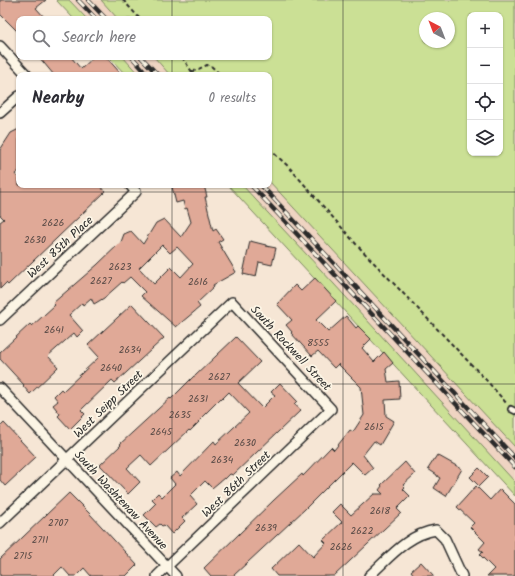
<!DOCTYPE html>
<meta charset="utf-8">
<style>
:root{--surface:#fff;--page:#f7f7f7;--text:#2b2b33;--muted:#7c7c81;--line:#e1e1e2}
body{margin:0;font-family:Kalam,sans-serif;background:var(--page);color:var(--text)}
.controls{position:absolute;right:12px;top:12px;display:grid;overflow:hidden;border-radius:8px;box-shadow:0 1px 3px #0004}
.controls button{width:36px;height:36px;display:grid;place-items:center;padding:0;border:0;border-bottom:1px solid var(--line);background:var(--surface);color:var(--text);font:20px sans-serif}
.compass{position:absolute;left:419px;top:12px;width:36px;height:36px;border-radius:50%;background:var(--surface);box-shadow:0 1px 3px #0004;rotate:318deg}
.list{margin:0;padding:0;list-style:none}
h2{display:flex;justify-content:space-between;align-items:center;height:52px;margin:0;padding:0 16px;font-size:17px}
h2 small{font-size:13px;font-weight:400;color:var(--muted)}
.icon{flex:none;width:22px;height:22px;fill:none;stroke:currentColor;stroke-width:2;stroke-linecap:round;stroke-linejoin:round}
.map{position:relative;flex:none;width:515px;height:576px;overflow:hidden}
.search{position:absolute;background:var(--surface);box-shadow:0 1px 3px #0004;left:16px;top:16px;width:256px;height:44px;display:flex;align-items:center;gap:10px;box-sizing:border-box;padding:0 14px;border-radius:8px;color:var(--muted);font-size:15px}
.panel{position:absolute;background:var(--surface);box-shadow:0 1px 3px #0004;left:16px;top:72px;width:256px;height:116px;border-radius:8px}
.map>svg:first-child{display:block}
.built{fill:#efd4c2}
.green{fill:#cbe095;stroke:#7b8660;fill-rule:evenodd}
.building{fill:#e0a997;stroke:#2b2b2b;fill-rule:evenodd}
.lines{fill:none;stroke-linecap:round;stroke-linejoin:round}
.lane-casing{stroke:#2b2b2b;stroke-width:8}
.street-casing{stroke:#2b2b2b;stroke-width:12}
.path{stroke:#2b2b2b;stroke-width:2;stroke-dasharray:4 3;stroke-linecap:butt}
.lane{stroke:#fcf5e5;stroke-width:4.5}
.street{stroke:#fcf5e5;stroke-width:9}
.rail-casing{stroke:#2b2b2b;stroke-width:4.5}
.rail{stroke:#fcf5e5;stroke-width:3;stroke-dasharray:9;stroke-linecap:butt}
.grid{fill:none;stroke:#2b2b2b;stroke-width:1;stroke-opacity:0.55}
.labels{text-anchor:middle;stroke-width:3.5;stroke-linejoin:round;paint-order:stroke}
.number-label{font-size:10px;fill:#584a46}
.street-label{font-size:12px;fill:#2b2b2b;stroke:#fcf5e5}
</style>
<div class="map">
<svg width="515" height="576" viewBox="0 0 515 576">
<rect width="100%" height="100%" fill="#f6e6d5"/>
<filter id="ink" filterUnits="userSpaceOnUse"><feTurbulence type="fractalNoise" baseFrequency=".025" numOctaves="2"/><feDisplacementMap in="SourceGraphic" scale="8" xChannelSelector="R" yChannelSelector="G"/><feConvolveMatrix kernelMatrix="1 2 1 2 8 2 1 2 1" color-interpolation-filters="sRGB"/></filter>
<g filter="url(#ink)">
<g class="built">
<polygon points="69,0 101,0 118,19 87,19"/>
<polygon points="123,57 154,57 170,75 139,75"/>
<polygon points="269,181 515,447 515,482 334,284 242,185 269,185"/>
</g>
<g class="green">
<polygon points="56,0 69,0 87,19 74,19"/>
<path d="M101 0H515V447L269 181V75H170L154 57H269V19H118ZM470 15H500V153H470ZM425 18H449V42H425Z"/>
<polygon points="109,57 123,57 139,75 126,75"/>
<polygon points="228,185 242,185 334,284 515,482 515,496"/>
</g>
<g class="building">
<polygon points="0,0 46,0 36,8 46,19 19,19 19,33 0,14"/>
<polygon points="39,57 71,57 81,69 94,57 106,57 122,75 54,75"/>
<polygon points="19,129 19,171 15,174 19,179 19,185 99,185 105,192 8,285 6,283 0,289 0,222 4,219 0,215 0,150 11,133"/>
<path d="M181 185H204L207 197H205L213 231 216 229 223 239 218 242 236 272 213 285 214 287 197 303 200 307 176 327 141 296 145 292 130 277 123 283 122 282 104 298 94 304 91 298 83 305 82 303 69 315 83 331 77 337 74 333 48 356 58 367 30 394 23 386 24 385 0 359V352L30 324 32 326 55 305 53 303 97 265 121 242 124 234 131 231 143 244 156 223 164 219 181 237 191 222 187 208 185 209 183 201 176 203 172 187ZM162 245 170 253 177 247 193 264 181 277 171 267 154 284 139 268Z"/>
<polygon points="250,241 266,245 266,246 276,248 272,265 259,262 256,277 243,274"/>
<polygon points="315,278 336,301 316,320 328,332 346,316 356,328 358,326 371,339 362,348 374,362 384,352 393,363 386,369 388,382 399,381 400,399 385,400 386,416 394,421 380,445 374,441 363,455 373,468 365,475 352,462 305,509 233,576 211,576 204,568 274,500 302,474 303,476 331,447 334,450 350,430 353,432 364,415 361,387 338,364 334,368 318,351 312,356 291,333 292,332 286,325 292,320 277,304 295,285 301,291"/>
<polygon points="132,304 164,338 115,383 112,380 81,410 85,414 70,429 58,416 60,414 53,405 58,401 54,396 61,389 63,391 99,357 88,345"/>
<polygon points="236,337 260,362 238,383 262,408 275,395 271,392 280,383 297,401 294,404 301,410 233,475 230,474 225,479 224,478 212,488 205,481 190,496 197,504 182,518 185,521 172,534 164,525 162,526 160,524 156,527 144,515 156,503 152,499 158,493 162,497 175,484 170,478 177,472 180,476 214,441 216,444 249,413 229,392 222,399 221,398 201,418 202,419 190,431 189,430 151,466 141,455 127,468 140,482 128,494 100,465 121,445 120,444 170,398 171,399 194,376 195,376"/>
<polygon points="4,423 36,457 5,486 0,480 0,427"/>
<polygon points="437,455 462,469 446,496 434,488 440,478 437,476 437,475 428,469"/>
<polygon points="405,462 415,474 403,485 405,487 403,489 410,496 397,509 401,513 334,576 277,576 271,569 299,542 313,557 326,543 323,540 342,522 332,512 340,504 351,515 374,494 383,494 379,490 382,486 381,485"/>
<polygon points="479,468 488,477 479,486 470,477"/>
<polygon points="476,486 490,500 500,489 515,504 515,576 487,576 494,569 480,555 483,552 479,549 485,542 470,527 474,523 457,507"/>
<polygon points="69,493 90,514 137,565 126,576 91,576 84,568 76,576 70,576 62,567 53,576 0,576 0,559"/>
<polygon points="421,562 434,576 415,576 411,571"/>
</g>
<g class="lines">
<g class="lane-casing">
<polyline id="lane" points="511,409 515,411"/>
</g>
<g class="street-casing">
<g id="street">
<polyline points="0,46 27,75"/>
<polyline points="0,113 19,96"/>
<polyline points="0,320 136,192 130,185"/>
<polyline points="0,388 176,576"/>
<polyline points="0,523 232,302 331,409 157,576"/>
<path d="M369 576C389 558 408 534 436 530L445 539 462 576"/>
</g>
</g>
<g class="path">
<polyline points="123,0 140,19"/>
<polyline points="182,57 194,75"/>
<polyline points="192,72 207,65 210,65 221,75"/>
<polyline points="269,149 289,167 356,244 488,382 507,404"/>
</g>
<use href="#lane" class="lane"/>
<use href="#street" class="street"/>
<g class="rail-casing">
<g id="rail">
<polyline points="78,0 96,19"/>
<polyline points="88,0 106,19"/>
<polyline points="132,57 148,75"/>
<polyline points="141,57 158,75"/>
<polyline points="251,185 515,467"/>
<polyline points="261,185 515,458"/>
</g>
</g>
<use href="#rail" class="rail"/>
</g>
</g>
<path class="grid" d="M172 0V19M343 0V576M172 57V75M172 185V576M0 192H515M0 384H515"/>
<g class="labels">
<g class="number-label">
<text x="53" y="226">2626</text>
<text x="35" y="243">2630</text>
<text x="120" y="270">2623</text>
<text x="101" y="284">2627</text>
<text x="198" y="285">2616</text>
<text x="54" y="333">2641</text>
<text x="318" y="346">8555</text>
<text x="130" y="353">2634</text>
<text x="111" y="371">2640</text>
<text x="219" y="380">2627</text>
<text x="198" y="402">2631</text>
<text x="180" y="418">2635</text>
<text x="374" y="430">2615</text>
<text x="161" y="435">2645</text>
<text x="245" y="446">2630</text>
<text x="222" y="463">2634</text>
<text x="380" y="514">2618</text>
<text x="58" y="526">2707</text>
<text x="266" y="531">2639</text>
<text x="362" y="534">2622</text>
<text x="40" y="543">2711</text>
<text x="341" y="550">2626</text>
<text x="23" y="559">2715</text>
</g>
<g class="street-label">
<text transform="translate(60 247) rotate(-43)" y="4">West 85th Place</text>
<text transform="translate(291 348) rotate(47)" y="4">South Rockwell Street</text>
<text transform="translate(108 404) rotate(-44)" y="4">West Seipp Street</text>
<text transform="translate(236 484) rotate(-44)" y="4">West 86th Street</text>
<text transform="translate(121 500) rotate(47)" y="4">South Washtenaw Avenue</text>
</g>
</g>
</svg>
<div class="controls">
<button>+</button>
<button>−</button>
<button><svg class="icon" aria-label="locate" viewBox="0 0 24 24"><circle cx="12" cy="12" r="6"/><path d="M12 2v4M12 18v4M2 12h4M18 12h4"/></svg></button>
<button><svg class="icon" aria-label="layers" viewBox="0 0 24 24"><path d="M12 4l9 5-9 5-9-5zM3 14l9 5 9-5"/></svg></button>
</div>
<svg class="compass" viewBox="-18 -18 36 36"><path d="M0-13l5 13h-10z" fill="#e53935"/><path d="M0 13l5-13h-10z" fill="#7c7c81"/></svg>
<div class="search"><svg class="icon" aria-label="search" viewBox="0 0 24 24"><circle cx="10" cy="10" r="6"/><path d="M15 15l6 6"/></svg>Search here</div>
<section class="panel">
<h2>Nearby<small>0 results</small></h2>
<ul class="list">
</ul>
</section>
</div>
